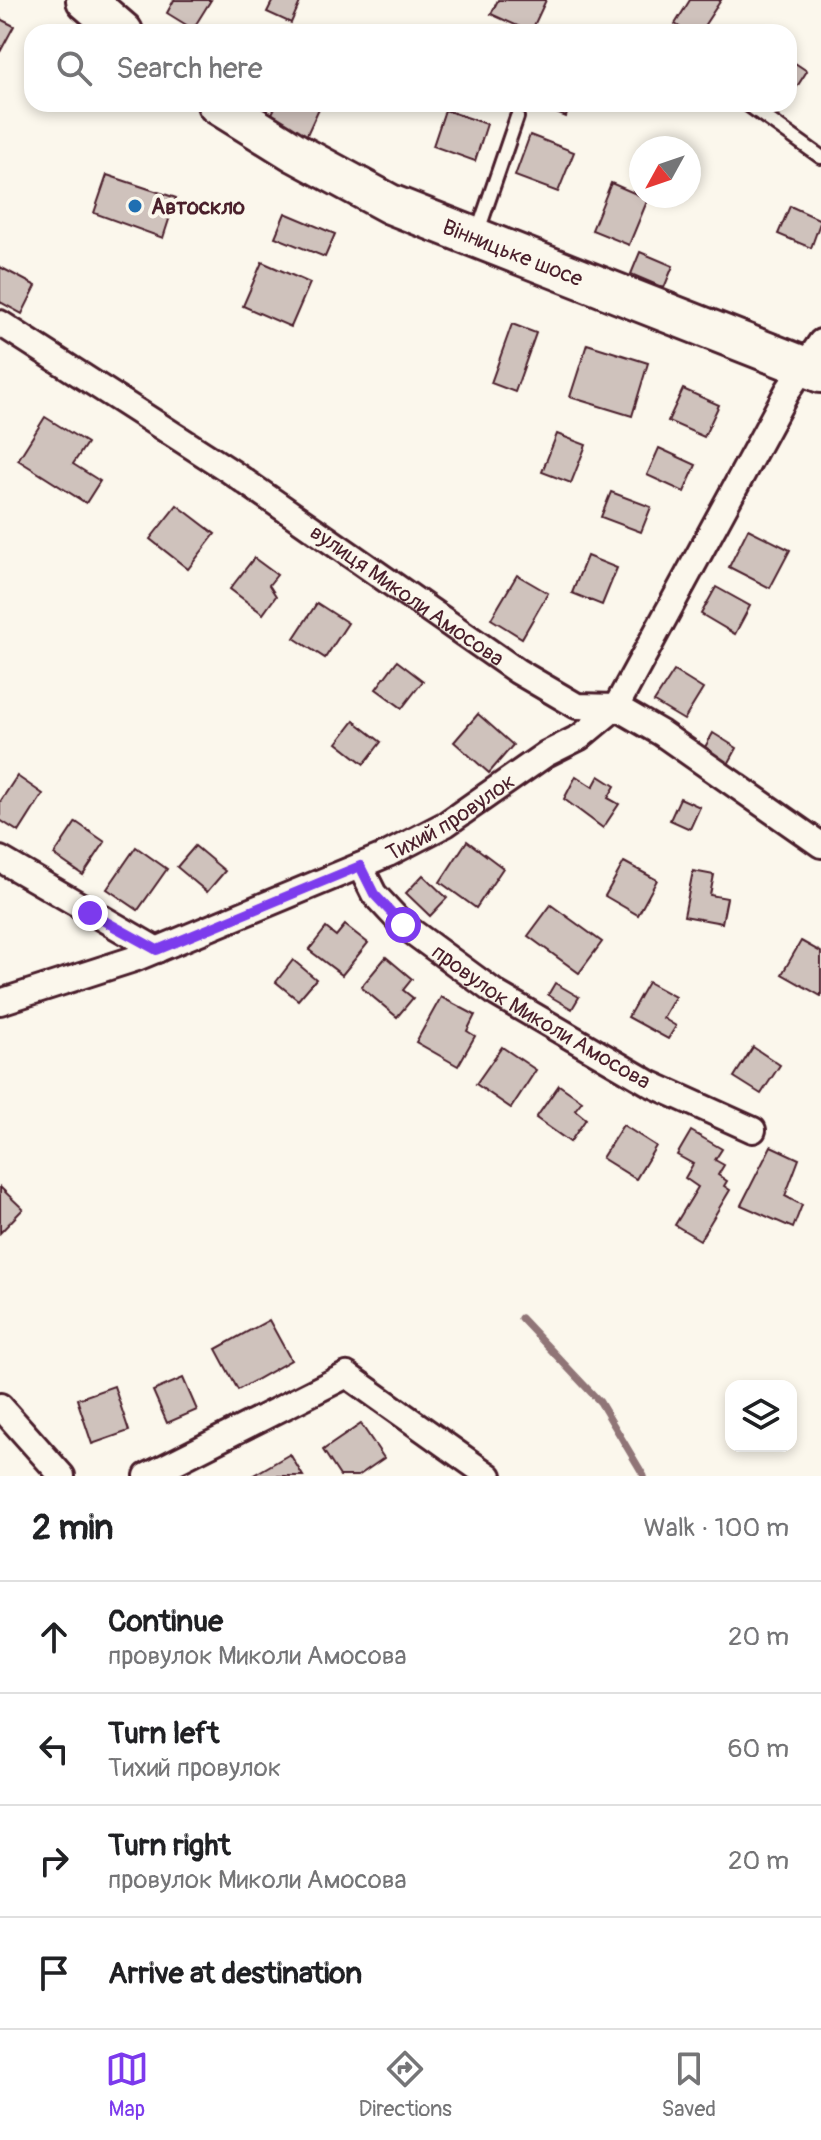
<!DOCTYPE html>
<meta charset="utf-8">
<style>
:root{--surface:#fff;--page:#f2f2f2;--text:#202124;--muted:#757577;--line:#e0e0e0;--accent:#7c3aed}
body{margin:0;font-family:Pangolin,sans-serif;background:var(--page);color:var(--text)}
.controls{position:absolute;right:24px;bottom:24px;display:grid;overflow:hidden;border-radius:16px;box-shadow:0 4px 12px #0003}
.controls button{width:72px;height:72px;display:grid;place-items:center;padding:0;border:0;border-bottom:2px solid var(--line);background:var(--surface);color:var(--text);font:40px sans-serif}
.compass{position:absolute;left:629px;top:136px;width:72px;height:72px;border-radius:50%;background:var(--surface);box-shadow:0 4px 12px #0003;rotate:230deg}
.stop{position:absolute;width:24px;height:24px;margin:-18px;border:6px solid #7c3aed;border-radius:50%;background:#fff}
.stop.end{background:#7c3aed;border-color:#fff;box-shadow:0 2px 8px #0008}
.list{margin:0;padding:0;list-style:none}
h2{display:flex;justify-content:space-between;align-items:center;height:104px;margin:0;padding:0 32px;font-size:34px}
h2 small{font-size:26px;font-weight:400;color:var(--muted)}
.list li{display:grid;grid-template-columns:52px 1fr auto;gap:24px;align-items:center;box-sizing:border-box;height:112px;padding:0 32px;border-top:2px solid var(--line)}
.list b{display:block;font-size:30px;white-space:nowrap}
.list p{margin:0;font-size:26px;white-space:nowrap;color:var(--muted)}
.list em{font-size:26px;font-style:normal;color:var(--muted)}
.icon{flex:none;width:44px;height:44px;fill:none;stroke:currentColor;stroke-width:2;stroke-linecap:round;stroke-linejoin:round}
.map{position:relative;flex:none;width:821px;height:1476px;overflow:hidden}
.search{position:absolute;background:var(--surface);box-shadow:0 4px 12px #0003;left:24px;right:24px;top:24px;height:88px;display:flex;align-items:center;gap:20px;box-sizing:border-box;padding:0 28px;border-radius:24px;color:var(--muted);font-size:30px}
.sheet{height:552px;background:var(--surface)}
nav{display:flex;justify-content:space-around;align-items:center;box-sizing:border-box;height:112px;border-top:2px solid var(--line);background:var(--surface);font-size:22px;color:var(--muted)}
nav a{display:grid;justify-items:center;gap:4px}
nav .on{color:var(--accent)}
.map>svg:first-child{display:block}
.lines{fill:none;stroke-linecap:round;stroke-linejoin:round}
.stream{stroke:#907477;stroke-width:7}
.building{fill:#cfc2bc;stroke:#4a1f2b;stroke-width:2}
.lane-casing{stroke:#4a1f2b;stroke-width:18}
.street-casing{stroke:#4a1f2b;stroke-width:30}
.primary-casing{stroke:#4a1f2b;stroke-width:44}
.lane{stroke:#fbf7ec;stroke-width:12}
.street{stroke:#fbf7ec;stroke-width:24}
.primary{stroke:#fbf7ec;stroke-width:38}
.route{stroke:#7c3aed;stroke-width:10}
.poi-dot{fill:#1f6fb2;stroke:#fbf7ec;stroke-width:3}
.labels{text-anchor:middle;stroke-width:8;stroke-linejoin:round;paint-order:stroke}
.poi-label{font-size:22px;font-weight:bold;fill:#4a1f2b;stroke:#fbf7ec;text-anchor:start}
.street-label{font-size:22px;fill:#4a1f2b;stroke:#fbf7ec}
</style>
<div class="map">
<svg width="821" height="1476" viewBox="0 0 821 1476">
<rect width="100%" height="100%" fill="#fbf7ec"/>
<filter id="ink" filterUnits="userSpaceOnUse"><feTurbulence type="fractalNoise" baseFrequency=".0125" numOctaves="2"/><feDisplacementMap in="SourceGraphic" scale="16" xChannelSelector="R" yChannelSelector="G"/><feConvolveMatrix kernelMatrix="1 2 1 2 8 2 1 2 1" color-interpolation-filters="sRGB"/></filter>
<g filter="url(#ink)">
<g class="lines">
<polyline class="stream" points="521,1318 600,1402 644,1476"/>
</g>
<g class="building">
<polygon points="174,0 211,0 193,29 167,13"/>
<polygon points="273,0 301,0 291,23 267,12"/>
<polygon points="498,0 546,0 531,32 491,14"/>
<polygon points="690,0 721,0 700,32 687,32 675,24"/>
<polygon points="0,19 14,26 0,52"/>
<polygon points="789,59 807,71 789,99"/>
<polygon points="277,104 321,104 305,139 268,121"/>
<polygon points="534,104 570,104 566,117"/>
<polygon points="445,110 487,124 475,161 433,146"/>
<polygon points="530,135 574,152 558,192 515,176"/>
<polygon points="107,175 176,198 163,238 94,213"/>
<polygon points="611,183 648,199 629,245 592,230"/>
<polygon points="790,206 821,220 811,248 778,234"/>
<polygon points="285,213 335,234 325,257 275,237"/>
<polygon points="640,252 673,266 664,288 631,274"/>
<polygon points="262,262 310,283 291,327 243,306"/>
<polygon points="0,267 36,286 22,314 0,302"/>
<polygon points="512,324 536,333 515,392 491,383"/>
<polygon points="587,344 648,363 632,416 570,397"/>
<polygon points="683,389 719,405 704,437 668,421"/>
<polygon points="45,417 87,443 73,464 100,481 86,503 18,460"/>
<polygon points="557,434 586,445 571,483 542,472"/>
<polygon points="659,448 696,465 684,492 647,475"/>
<polygon points="611,492 651,507 641,532 601,517"/>
<polygon points="177,505 215,534 188,569 150,539"/>
<polygon points="748,529 790,550 770,588 729,567"/>
<polygon points="587,556 617,568 602,605 572,593"/>
<polygon points="254,558 277,575 269,585 276,596 263,614 230,589"/>
<polygon points="517,575 548,593 522,638 491,619"/>
<polygon points="716,587 750,606 735,634 701,614"/>
<polygon points="317,603 348,623 325,658 294,638"/>
<polygon points="397,661 423,681 402,708 376,689"/>
<polygon points="674,671 703,689 684,720 654,702"/>
<polygon points="478,714 513,745 489,773 454,742"/>
<polygon points="354,721 381,742 364,764 337,743"/>
<polygon points="713,733 737,748 726,768 701,754"/>
<polygon points="17,776 43,794 19,832 0,820 0,802"/>
<polygon points="576,776 593,787 599,776 615,786 608,798 619,804 603,828 564,799"/>
<polygon points="680,798 700,807 690,829 670,820"/>
<polygon points="76,822 105,842 83,875 54,855"/>
<polygon points="467,841 503,868 476,908 440,882"/>
<polygon points="195,846 225,871 207,892 177,867"/>
<polygon points="136,847 167,869 138,910 107,889"/>
<polygon points="624,862 657,880 638,915 605,896"/>
<polygon points="693,871 714,875 710,895 727,898 722,923 684,916"/>
<polygon points="423,875 447,898 430,916 406,893"/>
<polygon points="551,905 602,942 579,973 528,936"/>
<polygon points="345,925 368,943 342,975 309,950 326,928 336,936"/>
<polygon points="801,941 821,952 821,996 782,974"/>
<polygon points="386,957 412,979 403,990 413,998 397,1017 361,987"/>
<polygon points="293,960 316,979 298,1000 276,982"/>
<polygon points="648,982 675,997 663,1018 676,1026 668,1039 628,1017"/>
<polygon points="555,983 579,997 572,1009 548,995"/>
<polygon points="441,997 475,1015 467,1031 475,1036 458,1066 416,1042"/>
<polygon points="502,1047 536,1070 511,1108 476,1084"/>
<polygon points="753,1047 780,1065 761,1094 734,1077"/>
<polygon points="559,1085 582,1101 575,1110 586,1119 570,1142 536,1118"/>
<polygon points="623,1125 656,1146 636,1179 602,1158"/>
<polygon points="691,1131 722,1149 715,1160 724,1165 718,1175 727,1181 724,1186 730,1190 700,1240 675,1225 698,1187 685,1178 693,1164 677,1155"/>
<polygon points="771,1146 799,1159 785,1196 802,1205 793,1228 741,1205"/>
<polygon points="0,1187 23,1209 0,1233"/>
<polygon points="269,1320 291,1360 238,1390 216,1349"/>
<polygon points="183,1378 197,1410 167,1423 153,1391"/>
<polygon points="114,1386 129,1431 92,1444 77,1399"/>
<polygon points="361,1424 384,1458 358,1476 340,1476 323,1450"/>
<polygon points="290,1454 303,1476 252,1476"/>
</g>
<g class="lines">
<g class="lane-casing">
<g id="lane">
<polyline points="747,104 821,157"/>
<polyline points="477,234 517,117"/>
</g>
</g>
<g class="street-casing">
<g id="street">
<path id="s1" d="M0 323 230 471 517 671 577 706 616 707 661 733 821 845"/>
<polyline points="0,859 157,950"/>
<path id="s2" d="M360 866 374 894 403 925 497 994 651 1084 753 1130"/>
<path id="s3" d="M0 1002 137 958 388 854 446 824 546 754 580 737 616 707 788 390 821 342"/>
<polyline points="0,1406 62,1476"/>
<polyline points="147,1476 347,1375 489,1476"/>
</g>
</g>
<g class="primary-casing">
<g id="primary">
<polyline points="86,0 123,32"/>
<path id="s4" d="M217 104 296 153 390 204 821 373"/>
</g>
</g>
<use href="#lane" class="lane"/>
<use href="#street" class="street"/>
<use href="#primary" class="primary"/>
</g>
</g>
<g class="lines" filter="url(#ink)">
<polyline class="route" points="90,913 157,950 360,866 374,894 403,925"/>
</g>
<circle class="poi-dot" cx="135" cy="206" r="8"/>
<g class="labels">
<g class="poi-label">
<text x="151" y="214">Автоскло</text>
</g>
<g class="street-label">
<text dy="8" stroke="none"><textPath href="#s4" startOffset="332">Вінницьке шосе</textPath></text>
<text dy="8" stroke="none"><textPath href="#s1" startOffset="490">вулиця Миколи Амосова</textPath></text>
<text dy="8" stroke="none"><textPath href="#s3" startOffset="488">Тихий провулок</textPath></text>
<text dy="8" stroke="none"><textPath href="#s2" startOffset="240">провулок Миколи Амосова</textPath></text>
</g>
</g>
</svg>
<div class="controls">
<button><svg class="icon" aria-label="layers" viewBox="0 0 24 24"><path d="M12 4l9 5-9 5-9-5zM3 14l9 5 9-5"/></svg></button>
</div>
<svg class="compass" viewBox="-18 -18 36 36"><path d="M0-13l5 13h-10z" fill="#e53935"/><path d="M0 13l5-13h-10z" fill="#757577"/></svg>
<div class="stop" style="left:403px;top:925px"></div>
<div class="stop end" style="left:90px;top:913px"></div>
<div class="search"><svg class="icon" aria-label="search" viewBox="0 0 24 24"><circle cx="10" cy="10" r="6"/><path d="M15 15l6 6"/></svg>Search here</div>
</div>
<section class="sheet">
<h2>2 min<small>Walk · 100 m</small></h2>
<ul class="list">
<li><svg class="icon" aria-label="ahead" viewBox="0 0 24 24"><path d="M12 20V5M6 11l6-6 6 6"/></svg><div><b>Continue</b><p>провулок Миколи Амосова</p></div><em>20 m</em></li>
<li><svg class="icon" aria-label="left" viewBox="0 0 24 24"><path d="M17 20v-9H6M10 6l-5 5 5 5"/></svg><div><b>Turn left</b><p>Тихий провулок</p></div><em>60 m</em></li>
<li><svg class="icon" aria-label="right" viewBox="0 0 24 24"><path d="M7 20v-9h11M14 6l5 5-5 5"/></svg><div><b>Turn right</b><p>провулок Миколи Амосова</p></div><em>20 m</em></li>
<li><svg class="icon" aria-label="arrive" viewBox="0 0 24 24"><path d="M6 21V4h12l-3 4 3 4H6"/></svg><div><b>Arrive at destination</b></div></li>
</ul>
</section>
<nav>
<a class="on"><svg class="icon" aria-label="map" viewBox="0 0 24 24"><path d="M3 6l6-2 6 2 6-2v14l-6 2-6-2-6 2zM9 4v14M15 6v14"/></svg>Map</a>
<a><svg class="icon" aria-label="directions" viewBox="0 0 24 24"><path d="M12 3l9 9-9 9-9-9zM9 14v-3h6M13 9l2 2-2 2"/></svg>Directions</a>
<a><svg class="icon" aria-label="saved" viewBox="0 0 24 24"><path d="M7 4h10v16l-5-4-5 4z"/></svg>Saved</a>
</nav>
